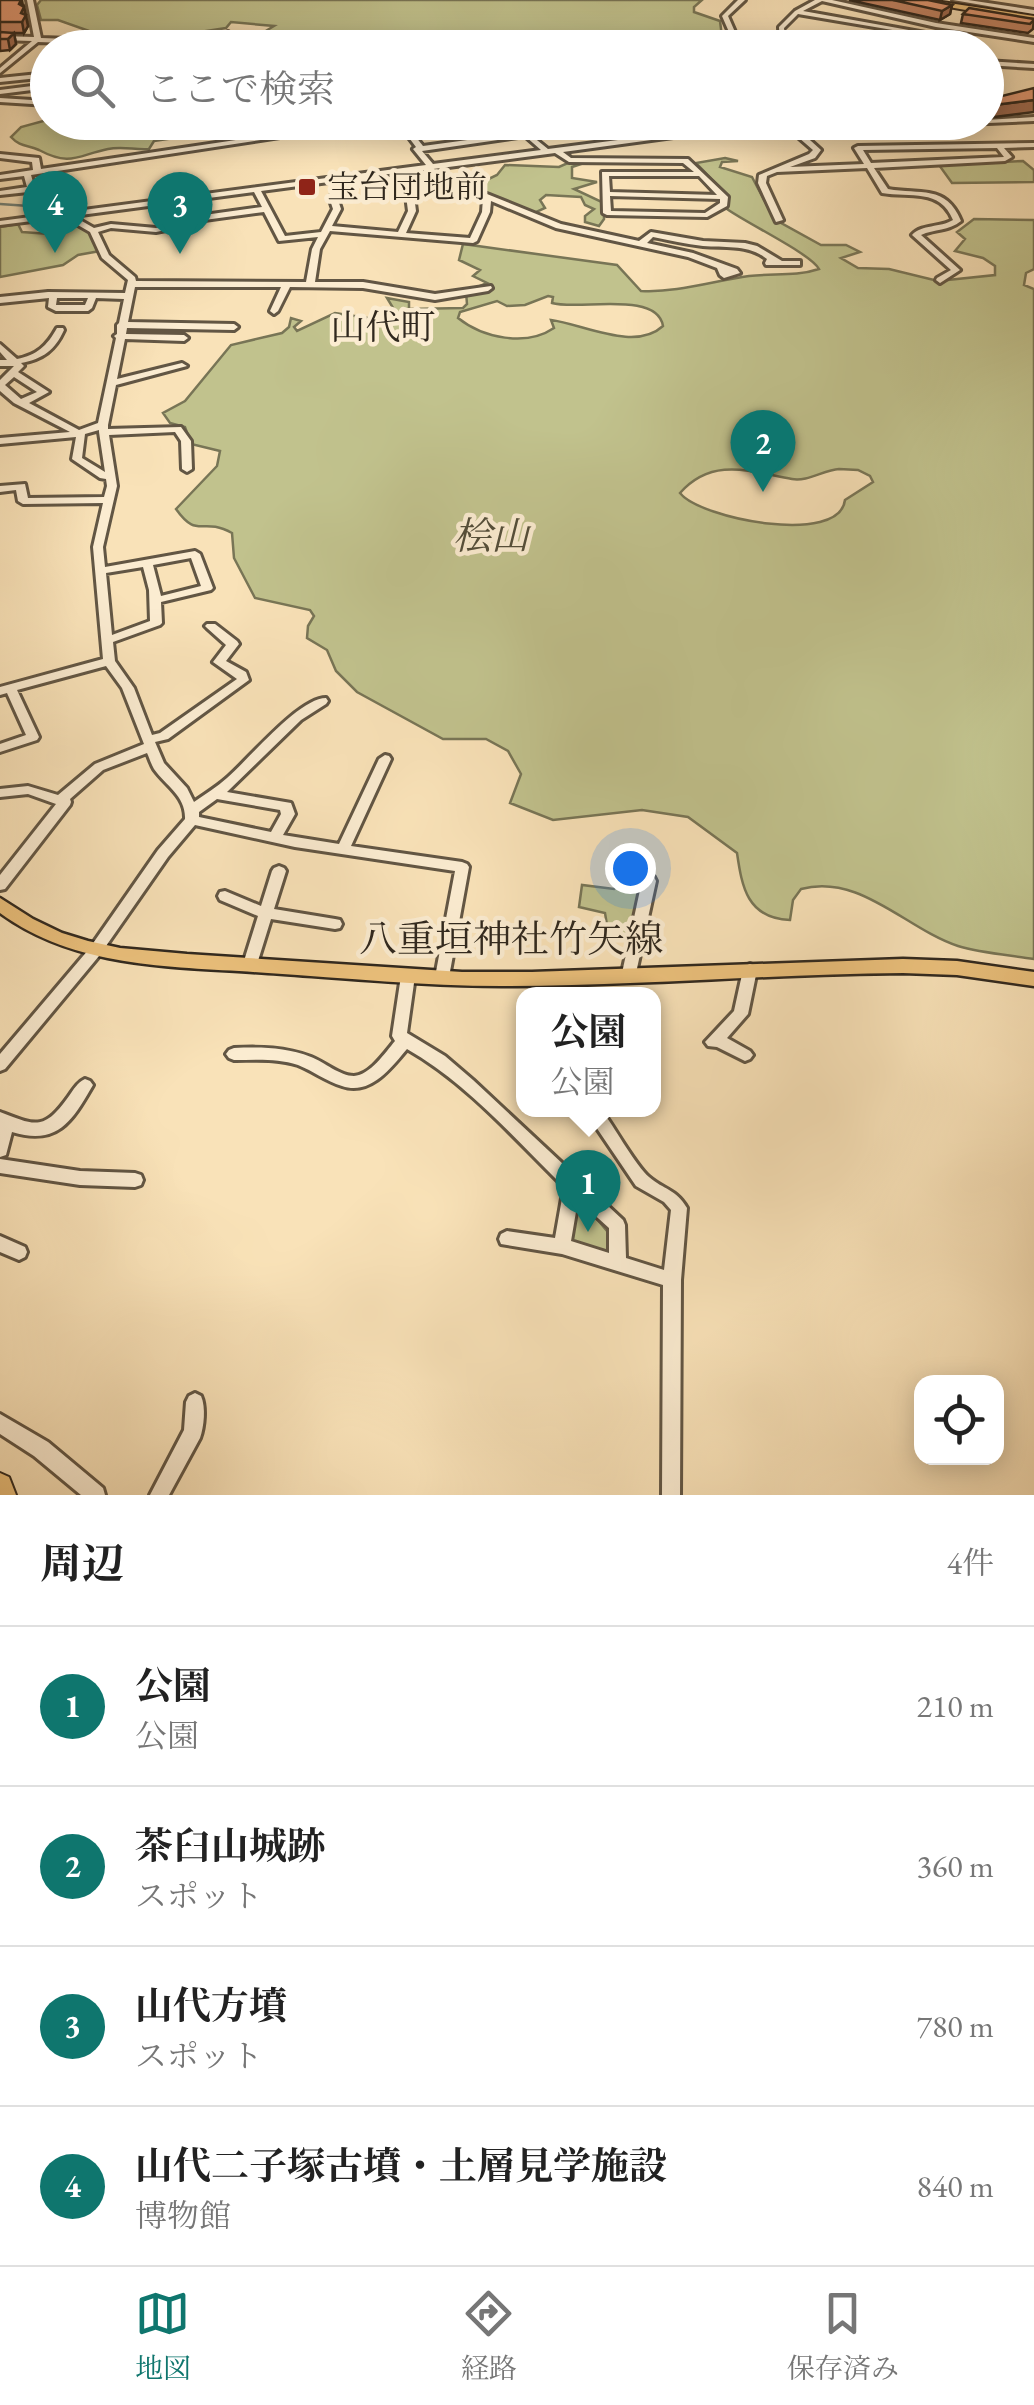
<!DOCTYPE html>
<html lang="ja">
<meta charset="utf-8">
<style>
:root{--surface:#fff;--page:#f2f2f2;--text:#222;--muted:#767676;--line:#e0e0e0;--accent:#0f766e}
body{margin:0;font-family:"EB Garamond","Noto Serif JP",serif;background:var(--page);color:var(--text)}
.controls{position:absolute;right:30px;bottom:30px;display:grid;overflow:hidden;border-radius:20px;box-shadow:0 5px 25px #0003}
.controls button{width:90px;height:90px;display:grid;place-items:center;padding:0;border:0;border-bottom:2px solid var(--line);background:var(--surface);color:var(--text);font:50px sans-serif}
.you{position:absolute;left:630px;top:868px;width:35px;height:35px;margin:-25px;border:8px solid #fff;border-radius:50%;background:#1a73e8;box-shadow:0 0 0 15px #1a73e833}
.badge{display:grid;place-items:center;width:65px;height:65px;border-radius:50%;background:var(--accent);color:#fff;font-size:32px;font-weight:700}
.pin{position:absolute;translate:-50% -82px;filter:drop-shadow(0 2px 5px #0008)}
.pin::after{content:'';position:absolute;top:52px;width:35px;height:30px;background:inherit;clip-path:polygon(0 0,100% 0,50% 100%)}
.popup{position:absolute;left:516px;top:987px;width:145px;height:130px;box-sizing:border-box;display:grid;place-content:center;border-radius:20px;background:var(--surface);filter:drop-shadow(0 2px 8px #0005);font-size:32px;white-space:nowrap;color:var(--muted)}
.popup b{font-size:38px;color:var(--text)}
.popup::after{content:'';position:absolute;left:50%;top:100%;margin-left:-20px;border:20px solid transparent;border-top-color:var(--surface)}
.list{margin:0;padding:0;list-style:none}
h2{display:flex;justify-content:space-between;align-items:center;height:130px;margin:0;padding:0 40px;font-size:42px}
h2 small{font-size:32px;font-weight:400;color:var(--muted)}
.list li{display:grid;grid-template-columns:65px 1fr auto;gap:30px;align-items:center;box-sizing:border-box;height:160px;padding:0 40px;border-top:2px solid var(--line)}
.list b{display:block;font-size:38px;white-space:nowrap}
.list p{margin:0;font-size:32px;white-space:nowrap;color:var(--muted)}
.list em{font-size:32px;font-style:normal;color:var(--muted)}
.icon{flex:none;width:55px;height:55px;fill:none;stroke:currentColor;stroke-width:2;stroke-linecap:round;stroke-linejoin:round}
.map{position:relative;flex:none;width:1034px;height:1495px;overflow:hidden}
.search{position:absolute;background:var(--surface);box-shadow:0 5px 25px #0003;left:30px;right:30px;top:30px;height:110px;display:flex;align-items:center;gap:25px;box-sizing:border-box;padding:0 35px;border-radius:55px;color:var(--muted);font-size:38px}
.sheet{height:770px;background:var(--surface)}
nav{display:flex;justify-content:space-around;align-items:center;box-sizing:border-box;height:140px;border-top:2px solid var(--line);background:var(--surface);font-size:28px;color:var(--muted)}
nav a{display:grid;justify-items:center;gap:5px}
nav .on{color:var(--accent)}
.map>svg:first-child{display:block}
.green{fill:#c1c28d;stroke:#787556;stroke-width:2.5;fill-rule:evenodd}
.lines{fill:none;stroke-linecap:round;stroke-linejoin:round}
.stream{stroke:#728178;stroke-width:2.5}
.minor-casing{stroke:#625644;stroke-width:6}
.major-casing{stroke:#30281e;stroke-width:5}
.highway-casing{stroke:#30281e;stroke-width:4}
.minor{fill:#fbecd1;fill-rule:evenodd}
.major{fill:#ecc17c;fill-rule:evenodd}
.highway{fill:#ecc17c;fill-rule:evenodd}
.wall{fill:#c28464;stroke:#30281e;stroke-width:2.5}
.shaded-wall{fill:#9e6b51;stroke:#30281e;stroke-width:2.5}
.building{fill:#e19974;stroke:#30281e;stroke-width:2.5}
.poi-dot{fill:#8f2418;stroke:#fbecd1;stroke-width:4}
.labels{text-anchor:middle;stroke-width:9;stroke-linejoin:round;paint-order:stroke}
.far-poi-label{font-size:32px;fill:#30281e;stroke:#fbecd1;text-anchor:start}
.far-quarter-label{font-size:35px;fill:#30281e;stroke:#fbecd1}
.park-label{font-size:38px;font-style:italic;fill:#544e3a;stroke:#fbecd1}
.street-label{font-size:38px;fill:#30281e;stroke:#fbecd1}
</style>
<div class="map">
<svg width="1034" height="1495" viewBox="0 0 1034 1495">
<rect width="100%" height="100%" fill="#f9e2b8"/>
<filter id="stains"><feTurbulence type="fractalNoise" baseFrequency=".002" numOctaves="4"/><feColorMatrix values="0 0 0 0 .2 0 0 0 0 .09 0 0 0 0 .02 0 0 0 .5 -.17"/></filter>
<radialGradient id="worn" r=".72"><stop offset=".6" stop-color="#630" stop-opacity="0"/><stop offset="1" stop-color="#630" stop-opacity=".3"/></radialGradient>
<g class="green">
<path d="M41 0H702L694 7V12L720 21 722 37 732 47H236L237 43 279 39 264 32 274 26 231 22 226 28 200 32 191 38 206 44C186 50 167 46 148 39L149 33 89 31 58 20H41L37 5Z"/>
<path d="M47 120 219 122 220 128 214 132 154 141 149 149C135 150 122 146 108 149 78 155 71 167 39 150 28 145 20 147 11 137L21 127Z"/>
<path d="M725 158 738 161 722 162 720 167 752 177 774 219 821 245H846L860 252 841 258 858 268 889 269 938 281 995 275V266L983 258 955 251 965 239 957 232 974 219 1034 220V269L1026 273 1024 285 1034 289V959C1009 955 981 953 958 946 906 929 860 873 801 889L793 900 790 920C747 918 742 887 737 853L688 817 642 810 553 820 510 803 521 774 508 751 486 739H443L357 692 336 671 327 650 307 638 308 626 314 616 310 610 255 598 234 558 232 533C201 516 198 540 176 509L217 466 220 451 191 444 185 427 170 423 163 413 185 401 231 345 282 333 289 327 291 318 301 321 294 327 297 331 335 313 394 322 398 316 387 298 409 302V309L463 308 467 304 466 292 487 283 473 276 480 270 459 260 463 244 617 265 641 291C677 293 713 281 749 276 774 273 795 277 819 269 811 254 748 224 727 209L728 196 696 163ZM548 296 553 297 552 303C577 311 657 290 663 326 635 352 583 324 551 320L554 328C526 347 483 338 458 318L460 312 497 301 507 306 525 305ZM839 469 858 470 870 476 873 482 845 500C840 546 700 519 680 493 713 456 751 472 792 479 807 482 824 470 839 469Z"/>
<polygon points="1023,161 1034,170 1034,182 952,183 939,165"/>
<polygon points="570,162 584,163 572,167 572,178 597,182 574,189 604,203 604,219 599,226 585,222 585,216 594,209 585,205 581,197 546,195 540,200 545,208 532,214 480,191 476,185 497,175 505,165 559,167"/>
<polygon points="73,223 93,232 100,251 78,255 63,265 0,277 0,227 18,224 22,232 50,234"/>
<polygon points="634,878 643,881 631,937 608,931 605,913 579,907 582,885 614,889 623,879"/>
<polygon points="581,1200 612,1237 610,1251 605,1256 570,1245 572,1204"/>
</g>
<g class="lines">
<polyline class="stream" points="0,204 58,208"/>
<g class="minor-casing">
<g id="minor">
<polygon points="27,0 33,0 41,38 98,40 107,48 100,48 96,44 38,42 0,73 0,68 32,41 0,40 0,36 34,37"/>
<polygon points="738,0 745,0 728,16 742,48 736,48 722,16"/>
<polygon points="815,0 832,0 936,23 1034,38 1034,42 936,27 822,1 803,11 931,34 928,36 798,14 784,28 786,48 780,48 779,27 795,11"/>
<polygon points="953,0 968,0 1034,10 1034,14"/>
<polygon points="228,32 231,34 229,46 215,48 224,44 225,34"/>
<polygon points="112,46 148,46 151,48 109,48"/>
<polygon points="986,61 1034,64 1034,68 986,65"/>
<polygon points="48,73 48,77 0,82 0,78"/>
<polygon points="48,84 48,88 0,94 0,90"/>
<polygon points="0,98 48,101 48,105 0,102"/>
<path d="M1034 117V121L800 131 821 150 815 158 790 167 864 164 854 148 858 146 1034 143V147L1004 148 1012 157 1005 161 874 168 888 189C920 195 946 184 961 221 949 231 934 229 921 235L960 270 940 283 936 280 937 278 951 270 912 235C922 224 940 228 953 220 940 188 911 198 882 193L867 168 777 172 767 176 766 183 783 220 776 222 758 183 759 175 809 154 813 150 791 131 688 135 563 152 571 158 688 159 728 197 727 206 707 217 607 215 603 213 602 172H694L683 163 569 162 555 153 410 172 411 175 482 192 561 224 639 241 651 232 703 241 745 243 757 246 782 261H800V265H766L765 263 767 259C748 244 726 248 703 246 686 244 669 240 653 237L647 243 693 253 737 269 740 273 724 278 720 275 717 268 688 257 556 228 491 201 490 212 477 241 473 243 330 231 320 249 315 282H363L435 294 491 286 492 288 488 291 435 300 363 288 290 287 278 311 274 314 270 311 281 287H135L128 322 234 324 238 327 234 330 127 328 126 334 184 335 188 338 184 341 125 339 117 379 182 363 187 366 116 385 108 425V429L181 427 191 441 192 469 187 472 182 469 181 441 175 432 109 435 117 486 103 547 105 567 195 551 200 554 213 588 211 590 161 602 162 623 160 625 113 642 115 661 134 688 152 735 160 733 237 679 213 662 226 645 207 628 205 626 207 624H215L237 641 239 644 226 661 246 672 249 680 168 739 155 742 164 763 187 788 194 802C205 794 217 787 227 778 249 759 299 698 326 698L328 701 326 704 301 720 227 792 291 803 295 814 283 835 339 844 379 759 385 755 389 756 391 759 351 846 462 862 467 864 469 867 449 977 447 981 442 983 437 981 435 977 455 871 295 847 195 825 168 857 99 956 5 1069 0 1071V1054L89 949 158 850 185 819C186 796 166 786 154 769 151 764 149 757 147 753L103 770 70 799 71 802 70 805 5 889 0 890V875L56 804 28 794 0 797V789L28 786 58 795 95 764 144 744 122 688 106 666 17 690 39 737 37 740 0 752V744L26 735 7 693 0 695V687L103 659 93 547 103 503 23 504 18 501 16 490 0 492V486L25 484 28 498 104 497 107 486 106 479 100 478 72 459 76 437 0 444V438L70 432 14 403 0 391V380L14 366H0V360H7L0 352V344L17 359C37 355 47 346 57 328H63L64 330C55 350 43 359 21 363L24 366 18 372 49 392 29 403 79 430 98 423 116 338 114 336 117 334V325L119 323 124 299 96 298 92 308 88 311H56L48 307 49 298 0 303V297L48 292 125 293 128 280 102 258 90 232 64 217 0 225V221L426 165 413 149 416 147 397 122H404L423 146 527 132 548 149 688 131 912 122H986V120ZM525 136 541 150 433 164 422 151ZM997 148 1004 157 871 163 863 150ZM404 172V175L394 178 398 180H404L408 211 398 232 332 226 341 209 338 200 342 187 338 185 334 187 330 200 333 209 321 232 285 236 261 191ZM609 176H699L717 195 610 192ZM412 180 483 198 482 212 470 238 406 233 416 211ZM254 192 262 207 197 216 195 211H192L188 213 190 220 156 228 111 224 94 228 73 216ZM610 196 720 199V203L705 213 611 211ZM264 212 279 241 318 237 312 249 306 282 136 281 135 277 109 255 98 232 111 228 156 232 196 224 197 221ZM57 298H88L85 305H56ZM14 377 37 392 21 399 5 385ZM99 430V432L105 472 82 458 85 434ZM191 558 201 586 161 596 153 565ZM143 567 149 590 150 621 112 635 106 573ZM217 799 280 810 281 814 271 832 199 817V812Z"/>
<polygon points="358,122 379,122 31,175 39,203 35,205 31,203 28,192 0,195 0,191 27,187 24,176 0,179 0,175 33,170 32,162 0,158 0,154 39,158 41,169"/>
<polygon points="279,866 284,868 286,871 274,909 335,919 340,920 342,924 340,928 335,929 271,919 257,964 255,968 250,970 245,968 243,964 258,916 220,900 218,896 220,892 225,891 261,906 272,871 274,868"/>
<polygon points="649,876 654,877 656,881 636,973 634,977 629,979 624,977 622,973 642,881 644,877"/>
<polygon points="750,964 755,966 757,970 748,1014 727,1038 750,1051 753,1055 750,1059 745,1061 717,1047 708,1046 705,1042 734,1011 743,970 745,966"/>
<path d="M408 970 413 972 415 976 407 1033 445 1056 473 1080 623 1220 625 1225 626 1258 664 1270 671 1210 664 1202 636 1186 592 1121 573 1115 571 1110H605V1115C616 1130 636 1166 649 1177 664 1190 676 1189 687 1208L681 1280 680 1495H662L663 1285 562 1254 501 1244 499 1239 501 1234 507 1231 555 1238 564 1187C515 1139 467 1083 407 1049 391 1068 370 1096 342 1086 326 1081 313 1071 298 1065 277 1058 256 1060 234 1060L229 1058 226 1054 229 1050 234 1048C261 1047 285 1047 311 1057 324 1062 340 1076 354 1076 370 1075 385 1053 395 1041L392 1036 401 976 403 972ZM578 1200 609 1228V1253L571 1241Z"/>
<path d="M85 1079 90 1081 93 1085C72 1121 58 1146 12 1132L6 1155 0 1157V1112C36 1126 44 1131 69 1096 74 1089 77 1083 85 1079Z"/>
<polygon points="0,1159 80,1171 135,1173 141,1175 143,1180 141,1185 135,1187 80,1185 0,1173"/>
<polygon points="0,1236 25,1247 27,1252 25,1257 19,1260 0,1252"/>
<path d="M195 1393 201 1396C206 1407 204 1427 200 1438L169 1495H150L184 1430 186 1402 189 1396Z"/>
<polygon points="0,1414 48,1442 103,1488 105,1495 81,1495 34,1456 0,1434"/>
</g>
</g>
<g class="major-casing">
<path id="major" d="M0 898 33 919 62 933 88 941 120 948 187 954 462 972H532L903 959 957 961 1034 972V986L957 975 903 973C769 974 636 986 502 986 424 986 346 978 268 973 176 966 78 970 0 913Z"/>
</g>
<g class="highway-casing">
<g id="highway">
<polygon points="909,0 929,0 1034,16 1034,22"/>
<polygon points="0,1473 9,1477 16,1495 0,1495"/>
</g>
</g>
<use href="#minor" class="minor"/>
<use href="#major" class="major"/>
<use href="#highway" class="highway"/>
</g>
<g class="wall">
<polygon points="0,0 22,0 23,6 24,7 28,26 24,33 14,33 16,44 10,50 0,51"/>
<polygon points="849,0 928,0 952,5 950,14 940,20"/>
<polygon points="963,14 1034,19 1033,29 1028,33 961,23"/>
</g>
<g class="shaded-wall">
<polygon points="21,0 23,9 24,7 28,26 24,33 19,4"/>
<polygon points="952,5 950,14 940,20 942,11"/>
<polygon points="14,33 16,44 10,50 8,39"/>
<polygon points="1034,100 1034,112 986,118 986,106"/>
</g>
<g class="building">
<polygon points="0,0 21,0 19,4 24,7 21,13 26,15 22,22 0,22"/>
<polygon points="893,0 928,0 952,5 942,11"/>
<polygon points="969,8 1034,19 1034,20 1030,24 963,14"/>
<polygon points="0,32 14,33 8,39 0,39"/>
<polygon points="836,42 874,42 878,48 840,48"/>
<polygon points="1034,88 1034,100 986,106 986,100"/>
</g>
<rect class="poi-dot" x="297" y="177" width="20" height="20" rx="5"/>
<g class="labels">
<g class="far-poi-label">
<text x="327" y="198">宝台団地前</text>
</g>
<g class="far-quarter-label">
<text x="383" y="339">山代町</text>
</g>
<g class="park-label">
<text x="491" y="549">桧山</text>
</g>
<g class="street-label">
<text x="511" y="952">八重垣神社竹矢線</text>
</g>
</g>
<rect width="100%" height="100%" filter="url(#stains)"/>
<rect width="100%" height="100%" fill="url(#worn)"/>
</svg>
<div class="controls">
<button><svg class="icon" aria-label="locate" viewBox="0 0 24 24"><circle cx="12" cy="12" r="6"/><path d="M12 2v4M12 18v4M2 12h4M18 12h4"/></svg></button>
</div>
<div class="you"></div>
<div class="pin badge" style="left:588px;top:1232px">1</div>
<div class="popup"><b>公園</b>公園</div>
<div class="pin badge" style="left:763px;top:492px">2</div>
<div class="pin badge" style="left:180px;top:254px">3</div>
<div class="pin badge" style="left:55px;top:253px">4</div>
<div class="search"><svg class="icon" aria-label="search" viewBox="0 0 24 24"><circle cx="10" cy="10" r="6"/><path d="M15 15l6 6"/></svg>ここで検索</div>
</div>
<section class="sheet">
<h2>周辺<small>4件</small></h2>
<ul class="list">
<li><span class="badge">1</span><div><b>公園</b><p>公園</p></div><em>210 m</em></li>
<li><span class="badge">2</span><div><b>茶臼山城跡</b><p>スポット</p></div><em>360 m</em></li>
<li><span class="badge">3</span><div><b>山代方墳</b><p>スポット</p></div><em>780 m</em></li>
<li><span class="badge">4</span><div><b>山代二子塚古墳・土層見学施設</b><p>博物館</p></div><em>840 m</em></li>
</ul>
</section>
<nav>
<a class="on"><svg class="icon" aria-label="map" viewBox="0 0 24 24"><path d="M3 6l6-2 6 2 6-2v14l-6 2-6-2-6 2zM9 4v14M15 6v14"/></svg>地図</a>
<a><svg class="icon" aria-label="directions" viewBox="0 0 24 24"><path d="M12 3l9 9-9 9-9-9zM9 14v-3h6M13 9l2 2-2 2"/></svg>経路</a>
<a><svg class="icon" aria-label="saved" viewBox="0 0 24 24"><path d="M7 4h10v16l-5-4-5 4z"/></svg>保存済み</a>
</nav>
